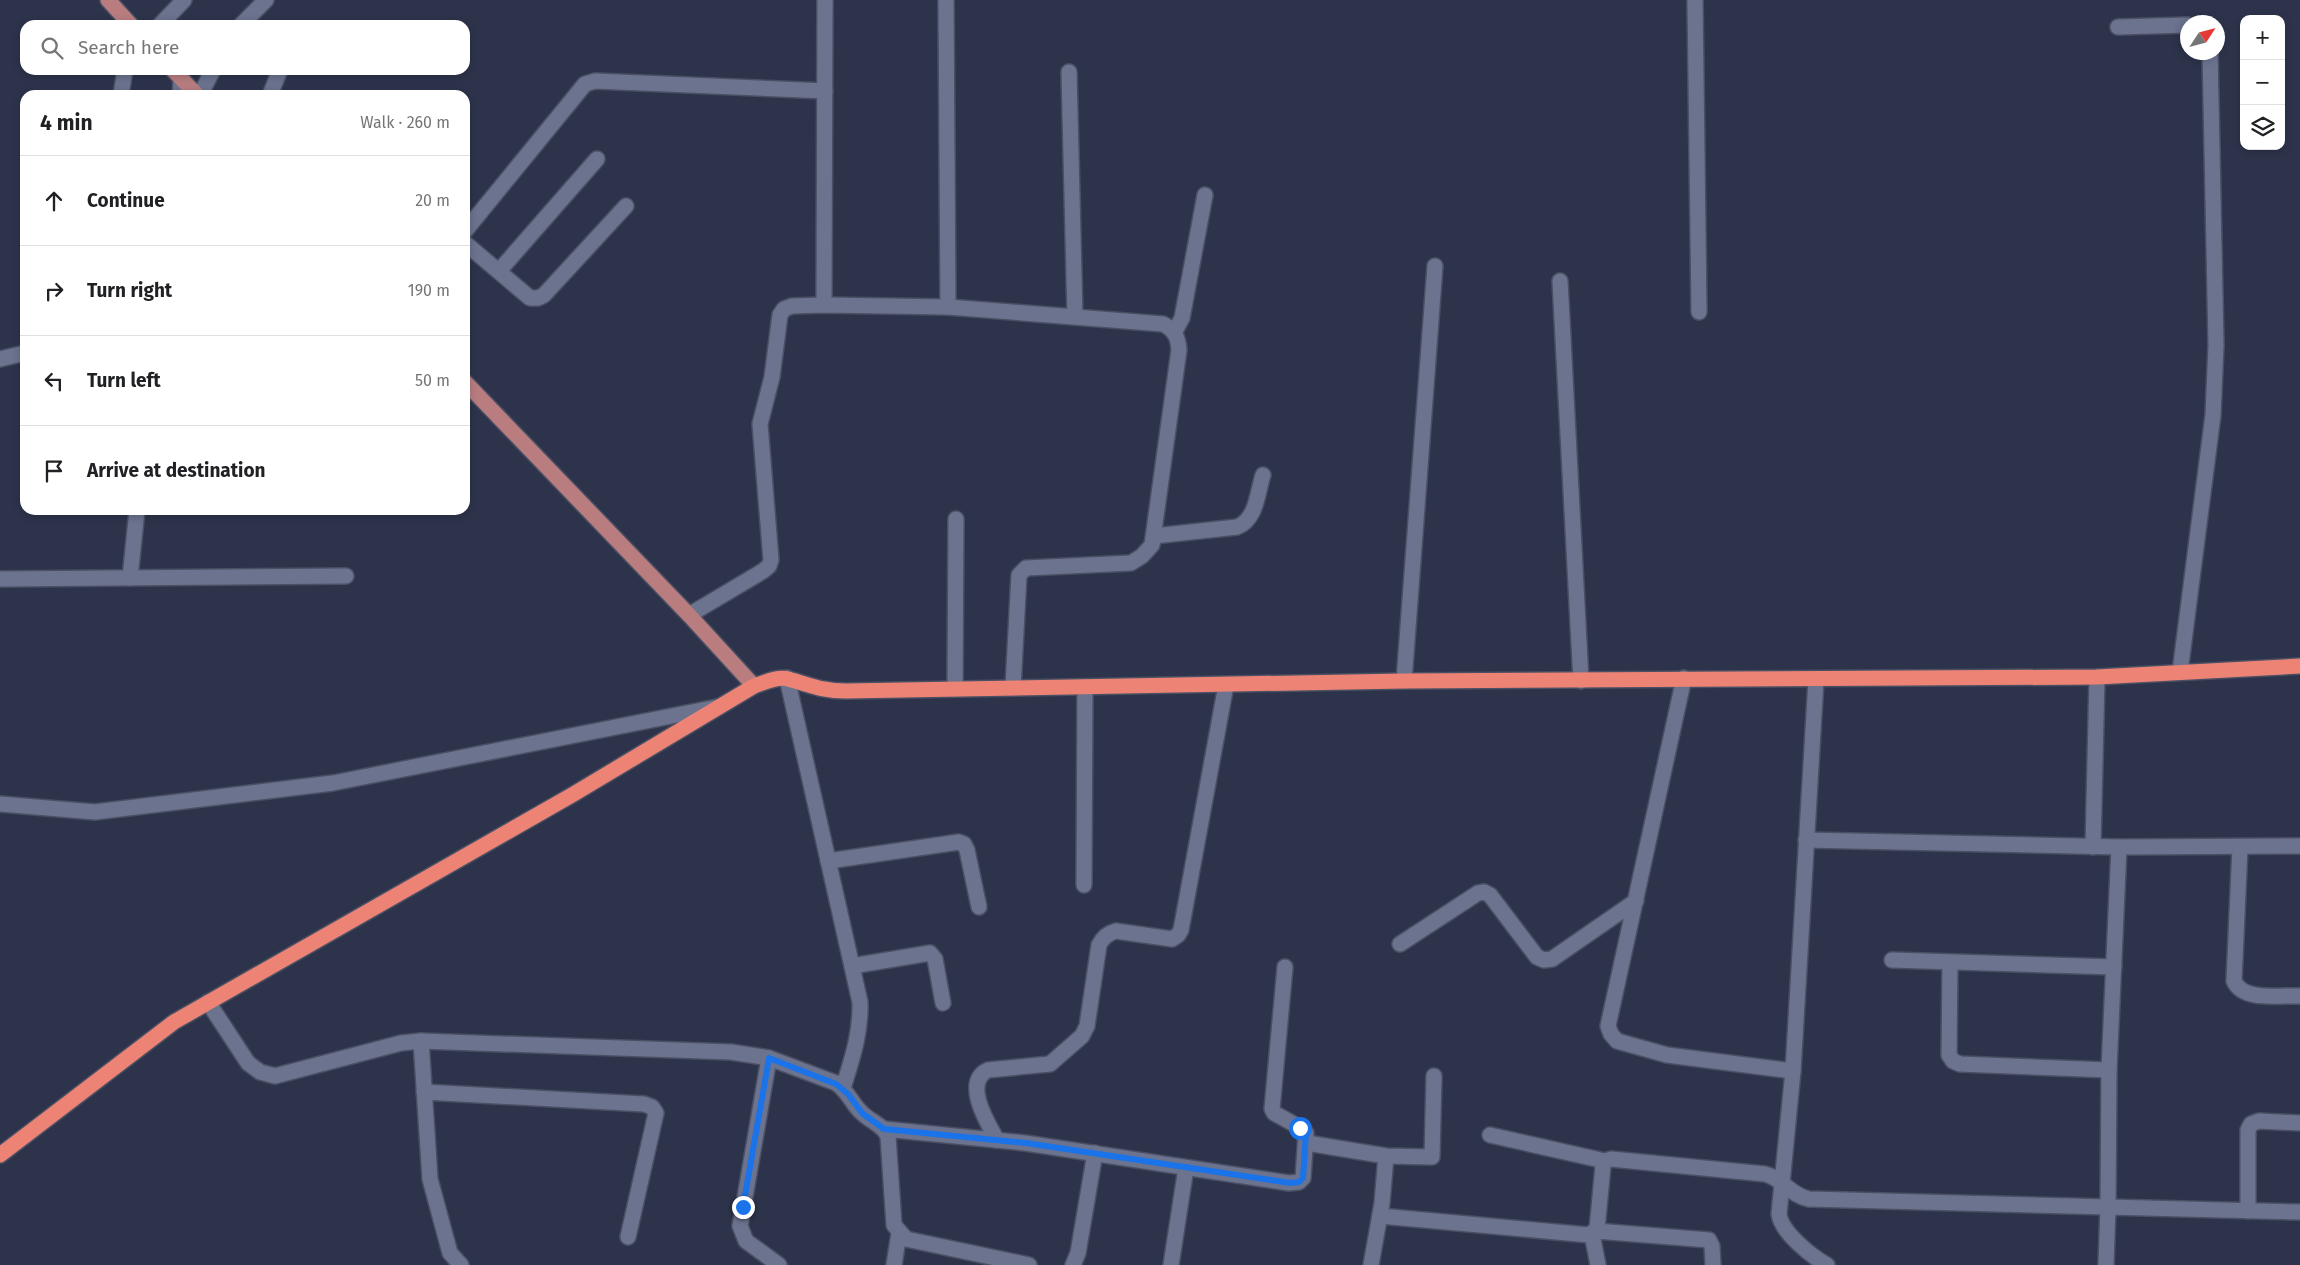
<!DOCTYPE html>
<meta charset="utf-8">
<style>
:root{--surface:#fff;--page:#f6f6f6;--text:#202124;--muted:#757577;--line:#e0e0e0}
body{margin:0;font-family:"Fira Sans",sans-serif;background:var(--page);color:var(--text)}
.controls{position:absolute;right:15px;top:15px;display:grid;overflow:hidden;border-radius:10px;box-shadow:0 2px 8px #0003}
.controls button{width:45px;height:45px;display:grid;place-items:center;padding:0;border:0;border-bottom:1px solid var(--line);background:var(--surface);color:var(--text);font:25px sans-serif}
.compass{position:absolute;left:2180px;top:15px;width:45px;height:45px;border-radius:50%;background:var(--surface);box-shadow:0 2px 8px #0003;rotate:54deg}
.stop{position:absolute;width:15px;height:15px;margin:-11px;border:4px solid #1a73e8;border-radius:50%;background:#fff}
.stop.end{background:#1a73e8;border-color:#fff;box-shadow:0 1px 5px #0008}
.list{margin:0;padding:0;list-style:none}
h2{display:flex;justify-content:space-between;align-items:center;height:65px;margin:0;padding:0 20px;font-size:21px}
h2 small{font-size:16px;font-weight:400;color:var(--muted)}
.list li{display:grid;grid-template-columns:32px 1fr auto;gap:15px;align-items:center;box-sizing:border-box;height:90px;padding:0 20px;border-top:1px solid var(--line)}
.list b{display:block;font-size:19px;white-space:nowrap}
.list em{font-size:16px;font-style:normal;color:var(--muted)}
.icon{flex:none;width:28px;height:28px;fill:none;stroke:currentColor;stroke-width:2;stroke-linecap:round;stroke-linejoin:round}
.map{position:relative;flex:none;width:2300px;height:1265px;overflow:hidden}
.search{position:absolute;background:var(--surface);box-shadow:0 2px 8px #0003;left:20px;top:20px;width:450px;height:55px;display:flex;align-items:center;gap:12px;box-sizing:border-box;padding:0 18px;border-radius:15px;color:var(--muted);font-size:19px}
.panel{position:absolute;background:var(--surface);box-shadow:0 2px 8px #0003;left:20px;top:90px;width:450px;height:425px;border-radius:15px}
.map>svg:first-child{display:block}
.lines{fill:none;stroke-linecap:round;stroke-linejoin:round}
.minor-casing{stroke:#4a4f63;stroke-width:18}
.major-casing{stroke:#4a4f63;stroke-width:18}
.highway-casing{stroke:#4a4f63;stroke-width:18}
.minor{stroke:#6b738f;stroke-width:15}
.major{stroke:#b97d7f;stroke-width:15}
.highway{stroke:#ed8375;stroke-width:15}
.route{stroke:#1a73e8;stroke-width:6}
</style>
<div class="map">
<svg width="2300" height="1265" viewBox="0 0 2300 1265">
<rect width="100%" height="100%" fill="#2d334b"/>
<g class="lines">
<g class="minor-casing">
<g id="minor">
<polyline points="946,0 948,307"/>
<polyline points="1695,0 1699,312"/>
<polyline points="160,25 184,0"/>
<polyline points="241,25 266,0"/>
<polyline points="2118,27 2188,25"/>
<polyline points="1069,72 1075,317"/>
<polyline points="121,95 125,70"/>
<polyline points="180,95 181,79"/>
<polyline points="200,95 213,70"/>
<polyline points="270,95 280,70"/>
<polyline points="465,231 585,84 595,81 825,91"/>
<polyline points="465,243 530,298 538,298 544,295 626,206"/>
<polyline points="499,271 597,159"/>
<polyline points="1560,281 1581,681"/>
<polyline points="824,305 825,0"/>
<polyline points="1174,333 1182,318 1205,195"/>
<polyline points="0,359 25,353"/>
<path d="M1154 536 1237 527C1257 519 1257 493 1263 475"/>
<polyline points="130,578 137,510"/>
<polyline points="0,579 346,576"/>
<path d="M689 615 763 571 769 566 771 560 760 424 772 377 780 315 784 309 792 306 824 305 948 307 1163 324C1175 330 1178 337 1179 350L1152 545 1142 556 1131 563 1026 568 1019 575 1013 687"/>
<polyline points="2180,672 2213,415 2216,345 2210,52"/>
<path d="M787 678 860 1002C861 1033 852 1059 843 1088"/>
<polyline points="1684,678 1608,1026 1611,1034 1617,1041 1667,1055 1793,1071"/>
<path d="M1816 680 1793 1071 1779 1214C1781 1232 1811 1256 1827 1265"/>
<polyline points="1404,681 1435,266"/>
<polyline points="955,689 956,519"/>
<polyline points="0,804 95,812 333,783 717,707"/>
<polyline points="1806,840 2119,847 2300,846"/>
<polyline points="2093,847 2097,677"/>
<path d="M2240 847 2234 981C2243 1002 2280 995 2300 996"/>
<polyline points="828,861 959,842 964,844 967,850 979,907"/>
<polyline points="1084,885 1085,687"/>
<polyline points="1400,944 1478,893 1484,892 1490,895 1537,957 1544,960 1552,959 1636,901"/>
<polyline points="1892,960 2114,967"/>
<polyline points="1950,962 1949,1055 1953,1061 1960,1064 2109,1070"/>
<polyline points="852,966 930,953 935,959 943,1003"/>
<path d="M208 1002 248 1063 260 1072 275 1076 401 1043 421 1041 731 1052 769 1058 836 1083C848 1091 852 1104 862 1113 871 1122 882 1124 888 1136L894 1225 906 1239 1029 1265"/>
<polyline points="421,1041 430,1179 450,1253 461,1265"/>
<polyline points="769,1058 740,1226 746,1241 779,1265"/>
<polyline points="424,1092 644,1104 652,1107 656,1113 628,1237"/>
<polyline points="884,1129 1025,1143 1289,1183 1299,1182 1303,1178 1306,1133 1301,1128 1274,1113 1272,1109 1285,967"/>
<path d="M1490 1135 1605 1161 1611 1159 1765 1174C1782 1178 1791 1196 1809 1199L2108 1207 2109 1070 2119 847"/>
<path d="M997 1140C988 1124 962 1082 988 1070L1050 1064 1082 1036 1087 1026 1099 945C1103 937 1108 933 1116 931L1172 939 1178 935 1181 930 1226 685"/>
<polyline points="1307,1143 1386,1156 1432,1157 1434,1076"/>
<polyline points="2248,1211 2248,1130 2251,1124 2259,1121 2300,1123"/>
<polyline points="1380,1216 1589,1235 1597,1229 1603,1166 1605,1161"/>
<polyline points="1596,1231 1709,1240 1712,1246 1713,1265"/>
<polyline points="1592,1234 1598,1265"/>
<polyline points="894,1265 899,1233"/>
<polyline points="1073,1265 1078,1253 1095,1153"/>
<polyline points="1171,1265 1186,1168"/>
<polyline points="1371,1265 1382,1203 1386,1156"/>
<polyline points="2106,1265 2108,1207 2300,1212"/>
</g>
</g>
<g class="major-casing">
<g id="major">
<polyline points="108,0 131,25"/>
<polyline points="173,70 197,95"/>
<polyline points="465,382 689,615 754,686"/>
</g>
</g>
<g class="highway-casing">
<path id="highway" d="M0 1155 174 1022 572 795 754 686C763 683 778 676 788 679 811 685 821 691 846 691L1404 681 2097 677 2300 666"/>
</g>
<use href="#minor" class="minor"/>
<use href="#major" class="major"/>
<use href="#highway" class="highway"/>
</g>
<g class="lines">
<polyline class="route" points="743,1207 769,1058 836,1084 848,1094 862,1113 884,1129 1026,1143 1290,1183 1299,1182 1303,1178 1306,1133 1300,1128"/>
</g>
</svg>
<div class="controls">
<button>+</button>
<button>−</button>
<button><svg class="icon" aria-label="layers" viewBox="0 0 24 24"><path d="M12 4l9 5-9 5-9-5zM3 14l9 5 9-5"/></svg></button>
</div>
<svg class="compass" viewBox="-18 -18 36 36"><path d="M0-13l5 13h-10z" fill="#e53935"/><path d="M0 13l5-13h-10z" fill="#757577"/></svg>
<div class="stop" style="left:1300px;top:1128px"></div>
<div class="stop end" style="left:743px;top:1207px"></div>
<div class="search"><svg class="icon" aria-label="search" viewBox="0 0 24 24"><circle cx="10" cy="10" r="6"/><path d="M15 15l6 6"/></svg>Search here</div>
<section class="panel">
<h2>4 min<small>Walk · 260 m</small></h2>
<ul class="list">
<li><svg class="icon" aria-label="ahead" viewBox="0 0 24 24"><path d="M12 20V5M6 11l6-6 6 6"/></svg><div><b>Continue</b></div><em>20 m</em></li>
<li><svg class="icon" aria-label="right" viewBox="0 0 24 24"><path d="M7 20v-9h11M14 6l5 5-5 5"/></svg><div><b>Turn right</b></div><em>190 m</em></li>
<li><svg class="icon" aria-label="left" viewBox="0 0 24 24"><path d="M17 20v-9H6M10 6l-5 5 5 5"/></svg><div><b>Turn left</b></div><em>50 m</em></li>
<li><svg class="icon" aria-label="arrive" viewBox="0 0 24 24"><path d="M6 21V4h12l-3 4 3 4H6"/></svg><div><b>Arrive at destination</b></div></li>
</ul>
</section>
</div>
